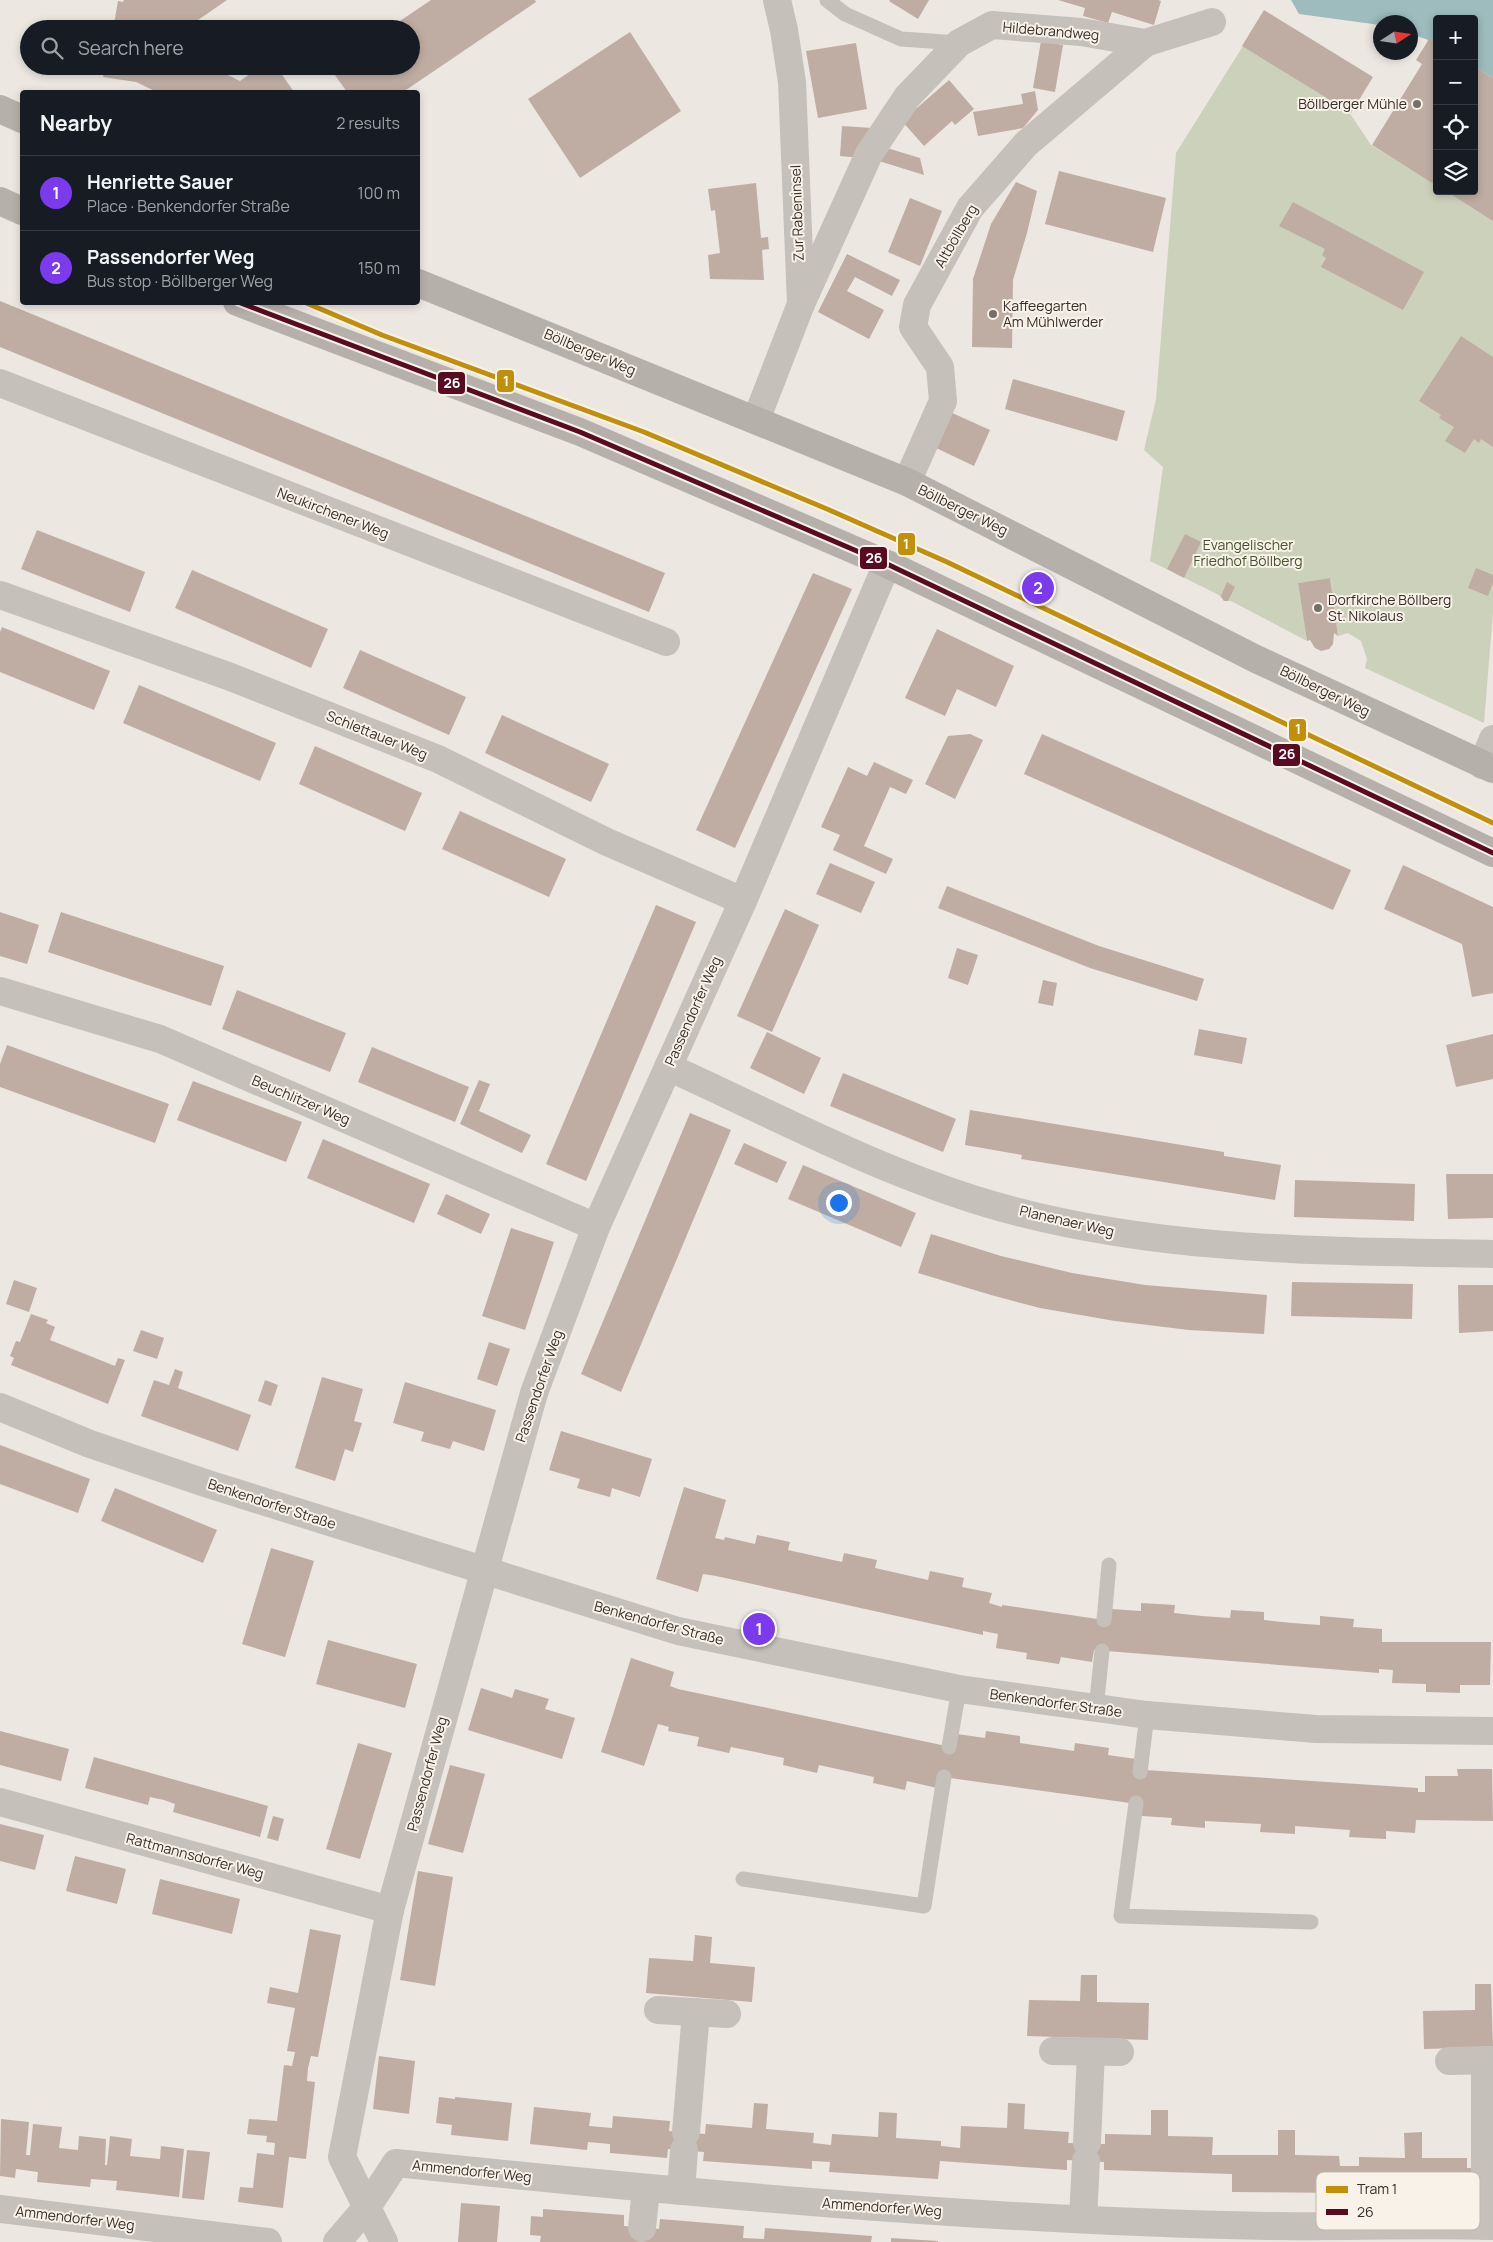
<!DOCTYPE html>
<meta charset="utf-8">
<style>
:root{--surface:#171b24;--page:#20242c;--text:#f1f3f6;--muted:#9ea1a6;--line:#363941;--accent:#7c3aed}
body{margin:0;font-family:Manrope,sans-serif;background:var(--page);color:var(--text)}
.controls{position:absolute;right:15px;top:15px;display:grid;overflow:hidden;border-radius:5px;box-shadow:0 2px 8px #0003}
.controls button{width:45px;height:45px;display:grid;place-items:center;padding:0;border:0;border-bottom:1px solid var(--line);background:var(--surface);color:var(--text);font:25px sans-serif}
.compass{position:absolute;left:1373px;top:15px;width:45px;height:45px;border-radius:50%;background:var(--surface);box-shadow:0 2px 8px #0003;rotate:78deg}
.you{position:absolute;left:838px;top:1202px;width:18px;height:18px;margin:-12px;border:4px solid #fff;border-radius:50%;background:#1a73e8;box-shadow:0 0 0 8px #1a73e833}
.badge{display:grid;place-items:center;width:32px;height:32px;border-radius:50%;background:var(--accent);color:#fff;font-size:16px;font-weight:700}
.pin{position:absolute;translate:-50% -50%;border:2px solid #fff;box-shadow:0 1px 5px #0006}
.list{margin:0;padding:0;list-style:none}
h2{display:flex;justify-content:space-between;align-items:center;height:65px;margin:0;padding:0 20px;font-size:21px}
h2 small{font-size:16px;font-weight:400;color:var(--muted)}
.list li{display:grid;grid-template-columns:32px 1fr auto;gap:15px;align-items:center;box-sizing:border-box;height:75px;padding:0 20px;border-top:1px solid var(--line)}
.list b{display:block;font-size:19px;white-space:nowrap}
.list p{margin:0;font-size:16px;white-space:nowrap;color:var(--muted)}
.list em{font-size:16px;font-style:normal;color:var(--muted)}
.icon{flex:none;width:28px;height:28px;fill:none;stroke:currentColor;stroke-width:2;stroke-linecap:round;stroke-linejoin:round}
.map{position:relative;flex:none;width:1493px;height:2242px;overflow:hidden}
.search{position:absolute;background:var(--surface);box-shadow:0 2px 8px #0003;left:20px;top:20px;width:400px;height:55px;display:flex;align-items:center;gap:12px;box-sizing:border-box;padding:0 18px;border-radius:28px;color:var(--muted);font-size:19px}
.panel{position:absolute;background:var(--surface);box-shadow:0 2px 8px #0003;left:20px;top:90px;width:400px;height:215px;border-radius:5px}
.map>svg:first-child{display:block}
.green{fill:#ccd1bc}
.water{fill:#9ebbbd}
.building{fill:#bfada3}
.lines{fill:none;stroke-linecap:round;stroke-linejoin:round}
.lane{stroke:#c6c0ba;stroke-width:15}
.street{stroke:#c6c0ba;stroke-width:28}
.secondary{stroke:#b6b0ab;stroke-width:28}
.bus-1-casing{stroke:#f9f2e9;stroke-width:9}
.bus-1{stroke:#590b22;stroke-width:5}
.tram-1-casing{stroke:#f9f2e9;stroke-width:9}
.tram-1{stroke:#c0900c;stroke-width:5}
.poi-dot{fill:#766e69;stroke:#f9f2e9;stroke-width:2}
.labels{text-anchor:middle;stroke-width:4;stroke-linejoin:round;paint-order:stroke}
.street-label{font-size:14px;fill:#362d28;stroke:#f9f2e9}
.poi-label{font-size:14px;fill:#362d28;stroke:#f9f2e9;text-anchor:start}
.park-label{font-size:14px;fill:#43532d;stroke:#f9f2e9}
.key{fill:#f9f2e9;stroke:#beb7af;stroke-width:1}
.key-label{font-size:14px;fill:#362d28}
.line-badge{stroke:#f9f2e9;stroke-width:2}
.badge-label{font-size:14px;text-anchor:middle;font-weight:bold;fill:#fff}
</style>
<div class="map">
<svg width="1493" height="2242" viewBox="0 0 1493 2242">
<rect width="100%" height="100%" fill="#ece7e1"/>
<polygon class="green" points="1243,46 1349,112 1371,145 1437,185 1437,191 1447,191 1493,219 1493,613 1484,723 1365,668 1367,659 1361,641 1348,633 1338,636 1330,578 1298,583 1307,641 1231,601 1224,601 1219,595 1150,561 1163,467 1144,450 1156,399 1176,153"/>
<polygon class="water" points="1291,0 1493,0 1493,78 1474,66 1474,19 1437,19 1437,43 1411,34 1410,22 1380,22 1380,25 1299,14"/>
<g class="building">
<polygon points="124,0 227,0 185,29 113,29 118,1 123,2"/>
<polygon points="431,0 535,0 536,2 403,92 347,92 330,68 334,66 411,66 411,29 388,29"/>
<polygon points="890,0 929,0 918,19 889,1"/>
<polygon points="1058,0 1158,0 1161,1 1154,25 1112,12 1108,23 1083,16 1085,8"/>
<polygon points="1264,10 1373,77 1351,113 1242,46"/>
<polygon points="630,32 681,111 580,178 528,99"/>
<polygon points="1429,39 1437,43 1437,186 1372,145 1422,64 1416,60"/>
<polygon points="1041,41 1063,45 1055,92 1033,88"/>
<polygon points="856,43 867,109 818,118 806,51"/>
<polygon points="105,66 209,66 240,81 261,66 276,66 294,92 157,92 136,82 103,77"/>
<polygon points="1474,66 1493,78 1493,221 1446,191 1474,191"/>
<polygon points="949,80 974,109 955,125 952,121 924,146 902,121"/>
<polygon points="1035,91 1038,110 1023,128 978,136 973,112 1023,104 1021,94"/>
<polygon points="842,126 872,128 860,158 840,156"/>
<polygon points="887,148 920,158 924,175 879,161"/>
<polygon points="1059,171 1166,198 1153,252 1045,224"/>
<polygon points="1016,182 1037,191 1027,233 1013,280 1012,348 972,347 973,279 991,224"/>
<polygon points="756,183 761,238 768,237 769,249 762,250 764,280 710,279 708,255 720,253 715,210 711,211 708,189"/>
<polygon points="910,198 942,211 920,266 888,252"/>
<polygon points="1293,202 1424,272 1403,310 1321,267 1326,258 1322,255 1325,249 1279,226"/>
<polygon points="847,254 900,280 892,296 855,277 847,291 884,310 869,339 818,312"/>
<polygon points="0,301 665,573 649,612 0,347"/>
<polygon points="1461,336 1493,357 1493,447 1481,439 1479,443 1474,439 1465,453 1445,441 1454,427 1439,418 1441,415 1419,401"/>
<polygon points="1013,379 1125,411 1117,441 1005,409"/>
<polygon points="950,412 990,430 974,466 934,447"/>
<polygon points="37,530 145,572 130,612 21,569"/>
<polygon points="1185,534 1201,542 1184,578 1167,569"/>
<polygon points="1476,568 1493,575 1493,583 1488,596 1468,588"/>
<polygon points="192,570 328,629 311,668 175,608"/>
<polygon points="813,573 852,589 735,848 696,830"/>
<polygon points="1330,578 1338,636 1334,633 1333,644 1329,649 1321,651 1315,648 1310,640 1307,641 1298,583"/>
<polygon points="1227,582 1235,587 1228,601 1224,601 1221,596"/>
<polygon points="2,627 110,671 94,710 0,672 0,632"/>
<polygon points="937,629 1014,666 996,707 957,689 945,716 905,698"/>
<polygon points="360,650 466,697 449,735 343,688"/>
<polygon points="139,685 276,743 260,781 123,723"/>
<polygon points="502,715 609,764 591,802 485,753"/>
<polygon points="970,734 983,740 955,799 925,784 948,736"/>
<polygon points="1042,734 1351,870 1333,910 1024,774"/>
<polygon points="315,746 422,793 405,831 299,784"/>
<polygon points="874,762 913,780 906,794 890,787 864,846 893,859 886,874 833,850 840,835 821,827 848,767 867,776"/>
<polygon points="460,811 566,859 549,897 442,849"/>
<polygon points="830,863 875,882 861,913 816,894"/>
<polygon points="1403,865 1493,907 1493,993 1472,997 1462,944 1384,909"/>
<polygon points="947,886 1099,946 1204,979 1197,1001 1090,968 938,908"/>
<polygon points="656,905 696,922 586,1181 546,1164"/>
<polygon points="785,909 819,925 772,1032 737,1016"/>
<polygon points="0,912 39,925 27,964 0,956"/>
<polygon points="61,912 224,966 211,1006 48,952"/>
<polygon points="957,948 978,955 968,985 948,978"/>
<polygon points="1043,980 1057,983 1053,1006 1038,1003"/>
<polygon points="237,990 346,1033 330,1072 222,1029"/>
<polygon points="1199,1029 1247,1038 1242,1064 1194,1055"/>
<polygon points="767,1032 821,1058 804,1094 750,1068"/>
<polygon points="1493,1034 1493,1079 1456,1087 1446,1045"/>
<polygon points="7,1045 169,1104 155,1143 0,1087 0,1064"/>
<polygon points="372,1047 469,1087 455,1122 358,1082"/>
<polygon points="843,1073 956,1119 943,1152 830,1106"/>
<polygon points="479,1080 490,1084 479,1111 531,1135 522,1153 460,1124"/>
<polygon points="193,1081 302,1122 286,1162 177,1120"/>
<polygon points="970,1110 1224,1152 1224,1156 1281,1165 1275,1200 1021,1159 1022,1155 965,1145"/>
<polygon points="690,1113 731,1130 621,1392 581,1374"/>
<polygon points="323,1139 430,1184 414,1223 307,1178"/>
<polygon points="744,1143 787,1162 777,1183 734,1164"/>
<polygon points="803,1165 916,1213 901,1247 788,1199"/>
<polygon points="1446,1174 1493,1174 1493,1218 1448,1219"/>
<polygon points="1295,1180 1415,1184 1414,1221 1294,1217"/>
<polygon points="446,1194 490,1214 481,1234 437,1214"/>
<polygon points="511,1228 554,1242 525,1330 482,1316"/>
<polygon points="931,1234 1001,1256 1072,1273 1145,1285 1267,1295 1264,1334 1189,1330 1115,1321 1040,1308 991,1295 918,1273"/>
<polygon points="14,1280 37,1288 29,1312 6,1304"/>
<polygon points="1292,1282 1413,1284 1412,1319 1291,1316"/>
<polygon points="1458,1285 1493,1285 1493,1331 1459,1333"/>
<polygon points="31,1314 48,1320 46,1323 55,1327 50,1340 115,1366 118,1358 125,1360 108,1404 11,1365 14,1358 10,1356 16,1341 20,1342"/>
<polygon points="141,1330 164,1338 157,1359 133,1351"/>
<polygon points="489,1342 510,1349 497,1386 477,1379"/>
<polygon points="175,1369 183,1372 178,1388 251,1415 238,1451 141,1416 154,1380 169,1385"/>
<polygon points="322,1377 363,1389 354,1421 362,1423 353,1452 345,1449 335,1481 295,1468"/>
<polygon points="265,1380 278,1385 271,1406 258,1401"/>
<polygon points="405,1382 496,1410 484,1451 453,1441 450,1449 421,1441 424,1432 393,1423"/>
<polygon points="561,1431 652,1459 640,1497 612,1488 610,1497 577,1488 580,1479 549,1470"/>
<polygon points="0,1445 90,1479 78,1513 0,1484"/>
<polygon points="684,1487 726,1500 715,1538 724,1540 725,1537 755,1544 757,1535 790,1542 788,1550 842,1562 844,1553 877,1560 875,1568 928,1580 930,1571 964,1578 962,1587 992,1593 989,1603 1002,1607 1002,1605 1111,1621 1111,1609 1141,1611 1141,1603 1175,1605 1174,1613 1202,1616 1230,1618 1231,1610 1264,1612 1264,1620 1292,1623 1320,1625 1320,1616 1354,1619 1353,1627 1382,1629 1382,1642 1491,1642 1490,1685 1460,1685 1460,1693 1426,1692 1426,1684 1392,1683 1393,1670 1379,1669 1379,1673 1094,1650 1092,1662 1061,1657 1059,1664 1026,1659 1027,1653 996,1648 998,1634 983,1631 983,1635 716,1576 703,1574 698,1592 656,1579"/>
<polygon points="115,1488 217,1530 203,1563 101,1521"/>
<polygon points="271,1548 314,1561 285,1657 242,1644"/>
<polygon points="328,1640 417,1664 405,1708 316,1684"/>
<polygon points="631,1658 674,1672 670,1686 678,1689 946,1746 957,1734 985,1738 986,1731 1020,1736 1020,1743 1074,1751 1075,1743 1109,1748 1108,1755 1136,1759 1145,1770 1418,1788 1418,1792 1425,1792 1425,1776 1458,1776 1457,1769 1492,1769 1493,1821 1416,1820 1415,1833 1386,1831 1386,1839 1349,1837 1350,1830 1295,1826 1295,1834 1260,1832 1261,1824 1205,1821 1205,1828 1171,1825 1172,1818 1142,1816 1130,1803 950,1778 937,1788 907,1781 905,1790 873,1783 874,1777 819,1765 817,1773 783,1765 784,1758 731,1747 729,1753 697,1746 699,1737 668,1731 669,1727 658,1724 644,1766 601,1752"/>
<polygon points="481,1688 512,1698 515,1689 549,1699 545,1709 575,1718 562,1759 468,1730"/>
<polygon points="0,1731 69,1749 61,1781 0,1765"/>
<polygon points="358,1743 392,1753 360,1859 326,1849"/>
<polygon points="94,1757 268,1806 260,1837 173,1812 175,1804 164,1800 150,1797 148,1805 85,1788"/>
<polygon points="450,1765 485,1774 463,1853 428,1844"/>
<polygon points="273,1816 284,1819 278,1841 267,1838"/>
<polygon points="0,1824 44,1835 35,1870 0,1861"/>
<polygon points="75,1856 126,1869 117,1904 66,1891"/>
<polygon points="418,1871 453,1877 435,1986 400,1980"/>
<polygon points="160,1879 240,1899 232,1934 152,1914"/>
<polygon points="310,1929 341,1935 318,2057 311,2056 308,2068 307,2081 315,2082 306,2159 289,2157 283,2208 238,2202 240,2187 253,2188 257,2153 274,2155 275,2143 266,2142 267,2136 247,2134 249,2119 277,2121 284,2065 292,2066 295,2052 287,2051 295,2008 267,2003 270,1987 298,1993"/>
<polygon points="695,1935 712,1937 710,1963 755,1967 752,2002 646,1993 649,1958 693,1961"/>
<polygon points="1081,1975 1097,1975 1097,2002 1149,2003 1148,2040 1027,2036 1029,2000 1080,2001"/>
<polygon points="1475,1984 1491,1984 1493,2047 1424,2049 1423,2011 1475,2010"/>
<polygon points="379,2056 415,2061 409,2114 373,2109"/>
<polygon points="439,2097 455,2099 455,2097 512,2103 508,2141 451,2135 452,2125 436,2123"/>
<polygon points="754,2103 768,2104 766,2129 814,2133 813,2143 831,2145 832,2134 878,2137 879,2112 897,2113 896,2138 941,2141 941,2146 960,2148 961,2126 1007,2128 1008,2103 1025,2104 1024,2129 1069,2132 1068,2143 1105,2144 1105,2134 1151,2135 1151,2110 1168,2110 1168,2136 1213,2137 1212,2155 1278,2155 1278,2130 1295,2130 1295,2155 1339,2156 1340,2166 1359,2166 1359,2157 1405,2158 1404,2133 1422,2132 1422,2158 1467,2158 1467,2168 1493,2168 1493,2185 1466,2185 1467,2195 1359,2194 1359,2185 1339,2185 1340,2193 1232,2192 1232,2174 1104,2170 1104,2162 1067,2160 1067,2170 940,2161 938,2179 829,2172 830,2162 812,2161 812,2169 703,2161 704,2152 668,2149 667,2158 610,2153 610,2144 588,2142 587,2150 530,2144 534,2107 591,2113 589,2126 612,2128 613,2116 670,2121 669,2131 705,2134 706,2124 752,2128"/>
<polygon points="1,2119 29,2122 26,2155 30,2155 33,2124 62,2127 59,2148 78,2150 79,2136 106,2139 105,2165 107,2165 110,2136 132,2139 130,2156 160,2159 161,2146 184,2149 179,2197 116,2190 117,2181 91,2179 90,2187 37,2182 38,2172 16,2169 15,2178 0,2176"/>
<polygon points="187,2150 210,2152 204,2200 182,2198"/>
<polygon points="461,2203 500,2206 497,2242 458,2242"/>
<polygon points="543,2209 624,2215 624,2226 659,2229 660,2219 744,2226 743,2238 764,2239 765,2228 872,2236 871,2242 540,2242 541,2236 530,2235 531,2216 543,2217"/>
<polygon points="891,2238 938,2241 938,2242 891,2242"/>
</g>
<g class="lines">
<g class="lane">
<polyline points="827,0 845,14 901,39 959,43"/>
<polyline points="1104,1620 1109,1565"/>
<polyline points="1096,1709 1102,1651"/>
<polyline points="949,1747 959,1689"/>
<polyline points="1140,1772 1147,1715"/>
<polyline points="1136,1803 1121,1916 1311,1922"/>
<polyline points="743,1879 924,1906 944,1777"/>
</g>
<g class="street">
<polyline points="801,304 869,154 907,97 959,43 992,25 1081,32 1145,43 1212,22"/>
<polyline points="0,383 666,642"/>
<polyline points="756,420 801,304 792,82 784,30 777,0"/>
<polyline points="907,482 943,401 940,367 913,327 917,305 970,208 1026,144 1145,43"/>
<polyline points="0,595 228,676 438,759 607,842 743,901"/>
<polyline points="1482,765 1493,739"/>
<polyline points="0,991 160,1039 596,1227"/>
<path d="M668 1067C774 1115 878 1171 989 1204 1153 1252 1324 1251 1493 1254"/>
<polyline points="0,1407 90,1444 208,1484 678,1631 959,1689 1147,1715 1316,1729 1493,1731"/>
<polyline points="0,1802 390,1910"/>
<polyline points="658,2010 727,2014"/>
<polyline points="1053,2051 1120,2052"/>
<polyline points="1485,2060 1485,2168"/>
<polyline points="1449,2061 1493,2060"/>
<polyline points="686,2132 696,2012"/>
<polyline points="1087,2143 1091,2052"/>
<polyline points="1485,2185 1485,2226"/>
<polyline points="681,2191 684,2150"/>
<polyline points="0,2209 268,2242"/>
<polyline points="1083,2218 1086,2161"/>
<polyline points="642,2228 646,2189"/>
<path d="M337 2242 367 2207 396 2163C685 2193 975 2220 1266 2226 1342 2227 1418 2224 1493 2226"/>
<polyline points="384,2242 342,2157 390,1910 534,1393 596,1227 743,901 887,564"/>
</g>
<g class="secondary">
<polyline points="0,109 22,119"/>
<polyline points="0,201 22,211"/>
<polyline points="418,283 907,482 1256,659 1493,769"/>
<polyline points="237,302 580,432 887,564 1493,853"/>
</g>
<g class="bus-1-casing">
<polyline id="bus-1" points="238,302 580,432 887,564 1493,853"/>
</g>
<use href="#bus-1" class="bus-1"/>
<g class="tram-1-casing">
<polyline id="tram-1" points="304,302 382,335 644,432 827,509 947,562 1493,823"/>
</g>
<use href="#tram-1" class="tram-1"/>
</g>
<g class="poi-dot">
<circle cx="1417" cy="104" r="5"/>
<circle cx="993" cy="314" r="5"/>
<circle cx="1318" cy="608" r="5"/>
</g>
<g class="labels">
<g class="street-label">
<text transform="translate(1051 31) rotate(5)" y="5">Hildebrandweg</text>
<text transform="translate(797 213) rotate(-92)" y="5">Zur Rabeninsel</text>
<text transform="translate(956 236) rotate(-60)" y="5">Altböllberg</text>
<text transform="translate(590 352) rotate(23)" y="5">Böllberger Weg</text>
<text transform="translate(963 510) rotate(26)" y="5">Böllberger Weg</text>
<text transform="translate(333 513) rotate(21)" y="5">Neukirchener Weg</text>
<text transform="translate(1325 691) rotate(26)" y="5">Böllberger Weg</text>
<text transform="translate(377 735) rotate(22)" y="5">Schlettauer Weg</text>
<text transform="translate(693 1011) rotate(-66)" y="5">Passendorfer Weg</text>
<text transform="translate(301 1100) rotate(23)" y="5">Beuchlitzer Weg</text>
<text transform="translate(1067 1221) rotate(13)" y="5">Planenaer Weg</text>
<text transform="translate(539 1386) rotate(-71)" y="5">Passendorfer Weg</text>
<text transform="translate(272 1504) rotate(18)" y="5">Benkendorfer Straße</text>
<text transform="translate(659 1623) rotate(15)" y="5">Benkendorfer Straße</text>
<text transform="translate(1056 1703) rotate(8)" y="5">Benkendorfer Straße</text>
<text transform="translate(427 1774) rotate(-75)" y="5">Passendorfer Weg</text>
<text transform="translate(195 1856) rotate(15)" y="5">Rattmannsdorfer Weg</text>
<text transform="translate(472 2171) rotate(6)" y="5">Ammendorfer Weg</text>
<text transform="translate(882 2207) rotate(4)" y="5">Ammendorfer Weg</text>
<text transform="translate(75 2218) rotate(7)" y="5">Ammendorfer Weg</text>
</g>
<g class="poi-label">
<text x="1407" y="109" text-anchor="end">Böllberger Mühle</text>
<text x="1003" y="311">Kaffeegarten<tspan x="1003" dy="16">Am Mühlwerder</tspan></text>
<text x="1328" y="605">Dorfkirche Böllberg<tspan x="1328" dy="16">St. Nikolaus</tspan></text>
</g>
<g class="park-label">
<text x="1248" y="550">Evangelischer<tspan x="1248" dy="16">Friedhof Böllberg</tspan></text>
</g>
</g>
<rect x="1316" y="2172" width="164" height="58" rx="8" class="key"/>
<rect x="1326" y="2186" width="22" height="7" fill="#c0900c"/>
<rect x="1326" y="2209" width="22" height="6" fill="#590b22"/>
<g class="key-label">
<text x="1357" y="2194">Tram 1</text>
<text x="1357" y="2217">26</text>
</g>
<g class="line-badge">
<rect x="496" y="369" width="19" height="24" rx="5" fill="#c0900c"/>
<rect x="437" y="371" width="29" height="24" rx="5" fill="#590b22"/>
<rect x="897" y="532" width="19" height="24" rx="5" fill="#c0900c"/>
<rect x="859" y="546" width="29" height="24" rx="5" fill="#590b22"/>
<rect x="1288" y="718" width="19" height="24" rx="5" fill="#c0900c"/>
<rect x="1272" y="743" width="29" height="24" rx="5" fill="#590b22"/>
</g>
<g class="badge-label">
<text x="506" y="386">1</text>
<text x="452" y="388">26</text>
<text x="906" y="549">1</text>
<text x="874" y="563">26</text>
<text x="1298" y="734">1</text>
<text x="1287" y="759">26</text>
</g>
</svg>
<div class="controls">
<button>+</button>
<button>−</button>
<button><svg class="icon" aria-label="locate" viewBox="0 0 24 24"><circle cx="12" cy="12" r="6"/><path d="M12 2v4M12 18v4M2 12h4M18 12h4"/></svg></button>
<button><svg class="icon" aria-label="layers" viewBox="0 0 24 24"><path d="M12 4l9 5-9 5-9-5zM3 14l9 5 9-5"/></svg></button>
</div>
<svg class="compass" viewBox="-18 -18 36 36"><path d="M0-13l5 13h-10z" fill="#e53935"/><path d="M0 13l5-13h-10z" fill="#9ea1a6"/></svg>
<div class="you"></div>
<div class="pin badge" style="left:759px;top:1629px">1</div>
<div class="pin badge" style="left:1038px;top:588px">2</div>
<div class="search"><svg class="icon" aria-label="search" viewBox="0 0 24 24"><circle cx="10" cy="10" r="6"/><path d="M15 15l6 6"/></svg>Search here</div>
<section class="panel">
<h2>Nearby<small>2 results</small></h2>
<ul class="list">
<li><span class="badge">1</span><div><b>Henriette Sauer</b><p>Place · Benkendorfer Straße</p></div><em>100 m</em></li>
<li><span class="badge">2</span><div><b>Passendorfer Weg</b><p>Bus stop · Böllberger Weg</p></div><em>150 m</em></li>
</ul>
</section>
</div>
